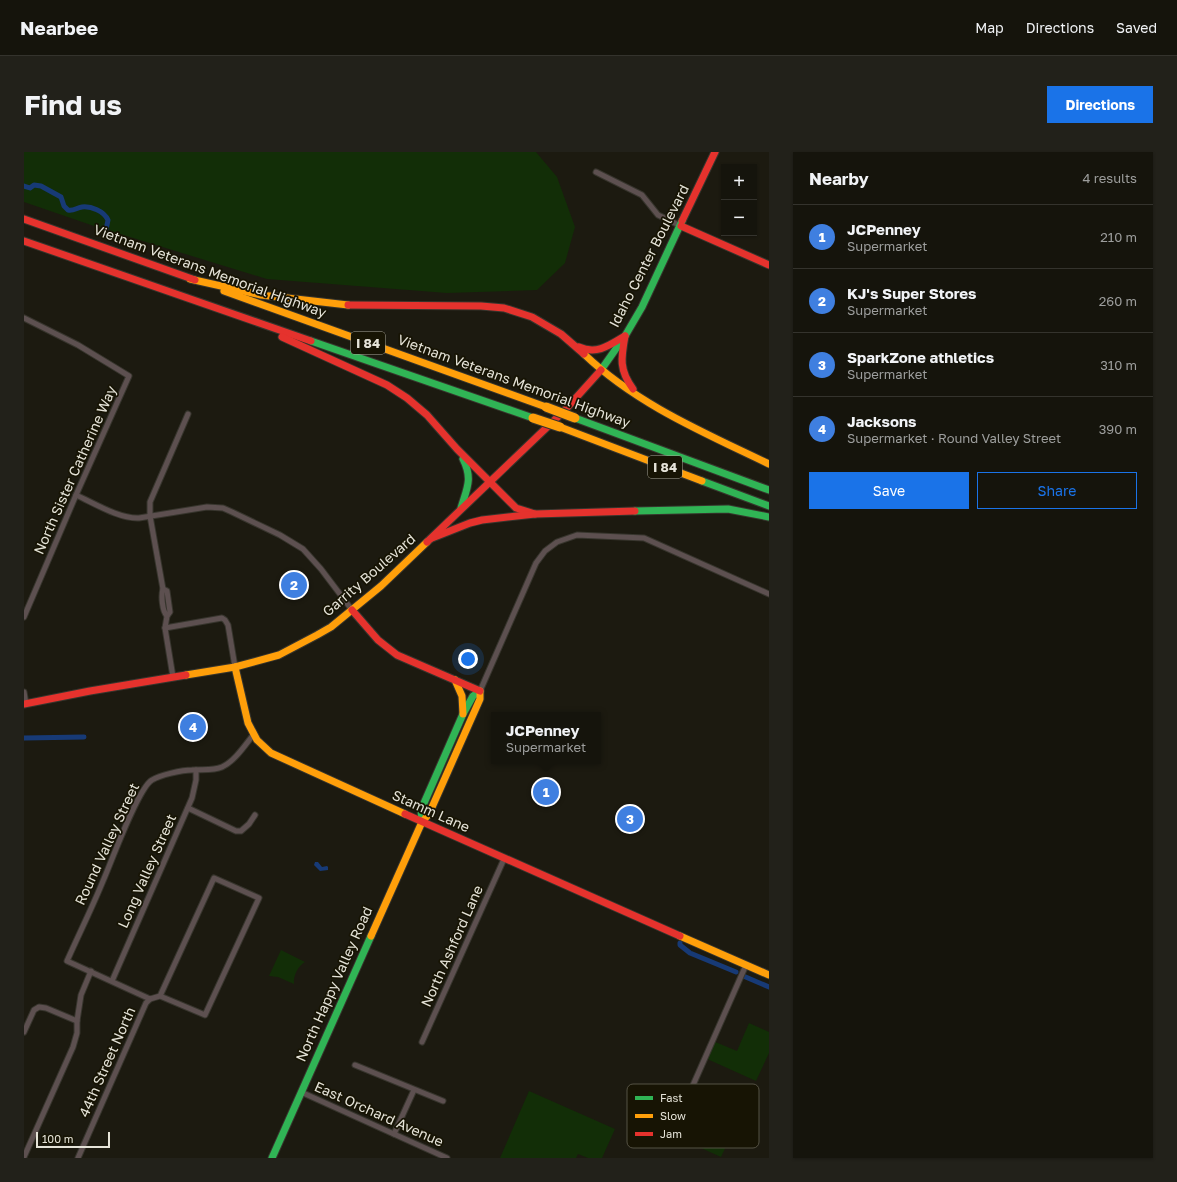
<!DOCTYPE html>
<meta charset="utf-8">
<style>
:root{--surface:#15140c;--page:#22211a;--text:#f1f3f6;--muted:#9d9e9d;--line:#34332d;--accent:#1a73e8}
body{margin:0;font-family:"Golos Text",sans-serif;background:var(--page);color:var(--text)}
.controls{position:absolute;right:12px;top:12px;display:grid;overflow:hidden;border-radius:0px;box-shadow:0 1px 3px #0004}
.controls button{width:36px;height:36px;display:grid;place-items:center;padding:0;border:0;border-bottom:1px solid var(--line);background:var(--surface);color:var(--text);font:20px sans-serif}
.scale{position:absolute;left:12px;bottom:10px;width:74px;box-sizing:border-box;padding-left:4px;border:2px solid #e5e3d8;border-top:0;font-size:11px;line-height:14px;white-space:nowrap;color:#e5e3d8;-webkit-text-stroke:3px #171404;paint-order:stroke}
.you{position:absolute;left:444px;top:507px;width:14px;height:14px;margin:-10px;border:3px solid #fff;border-radius:50%;background:#1a73e8;box-shadow:0 0 0 6px #1a73e833}
.badge{display:grid;place-items:center;width:26px;height:26px;border-radius:50%;background:var(--accent);color:#fff;font-size:13px;font-weight:700}
.pin{position:absolute;translate:-50% -50%;border:2px solid #fff;box-shadow:0 1px 4px #0006}
.popup{position:absolute;left:467px;top:560px;width:110px;height:52px;box-sizing:border-box;display:grid;place-content:center;border-radius:0px;background:var(--surface);filter:drop-shadow(0 1px 3px #0005);font-size:13px;white-space:nowrap;color:var(--muted)}
.popup b{font-size:15px;color:var(--text)}
.popup::after{content:'';position:absolute;left:50%;top:100%;margin-left:-8px;border:8px solid transparent;border-top-color:var(--surface)}
.list{margin:0;padding:0;list-style:none}
h2{display:flex;justify-content:space-between;align-items:center;height:52px;margin:0;padding:0 16px;font-size:17px}
h2 small{font-size:13px;font-weight:400;color:var(--muted)}
.list li{display:grid;grid-template-columns:26px 1fr auto;gap:12px;align-items:center;box-sizing:border-box;height:64px;padding:0 16px;border-top:1px solid var(--line)}
.list b{display:block;font-size:15px;white-space:nowrap}
.list p{margin:0;font-size:13px;white-space:nowrap;color:var(--muted)}
.list em{font-size:13px;font-style:normal;color:var(--muted)}
.actions{display:flex;gap:8px;padding:12px 16px}
.actions a{flex:1;padding:9px 0;border:1px solid var(--accent);border-radius:0px;text-align:center;font-size:14px;color:var(--accent)}
.actions .main{background:var(--accent);color:#fff}
.map{position:relative;flex:none;width:745px;height:1006px;overflow:hidden;border-radius:0px}
header{display:flex;align-items:center;gap:24px;box-sizing:border-box;height:56px;padding:0 20px;background:var(--surface);border-bottom:1px solid var(--line)}
header strong{font-size:19px}
nav{display:flex;gap:22px;margin-inline-start:auto;font-size:14px}
.intro{display:flex;align-items:center;justify-content:space-between;box-sizing:border-box;height:96px;padding:0 24px}
h1{margin:0;font-size:28px}
.button{padding:10px 18px;border-radius:0px;background:var(--accent);color:#fff;font-size:14px;font-weight:700}
main{display:flex;gap:24px;padding:0 24px}
aside{flex:1;background:var(--surface);border-radius:0px;box-shadow:0 1px 3px #0004}
.map>svg:first-child{display:block}
.green{fill:#122e07}
.water{fill:#173a76}
.lines{fill:none;stroke-linecap:round;stroke-linejoin:round}
.canal{stroke:#173a76;stroke-width:5}
.street-casing{stroke:#37352d;stroke-width:7}
.fast-casing{stroke:#37352d;stroke-width:9}
.slow-casing{stroke:#37352d;stroke-width:9}
.jam-casing{stroke:#37352d;stroke-width:9}
.street{stroke:#5d5050;stroke-width:5}
.fast{stroke:#30b455;stroke-width:7}
.slow{stroke:#ff9f0a;stroke-width:7}
.jam{stroke:#e5322d;stroke-width:7}
.slow-bridge-casing{stroke:#37352d;stroke-width:11;stroke-linecap:butt}
.slow-bridge{stroke:#ff9f0a;stroke-width:9}
.labels{text-anchor:middle;stroke-width:3.5;stroke-linejoin:round;paint-order:stroke}
.shield{fill:#171404;stroke:#a7a598;stroke-width:1}
.shield-label{font-size:13px;font-weight:bold;fill:#e5e3d8}
.street-label{font-size:14px;fill:#e5e3d8;stroke:#171404}
.key{fill:#171404;stroke:#555244;stroke-width:1}
.key-label{font-size:11px;fill:#e5e3d8}
</style>
<header>
<strong>Nearbee</strong>
<nav><a>Map</a><a>Directions</a><a>Saved</a></nav>
</header>
<div class="intro"><h1>Find us</h1><a class="button">Directions</a></div>
<main>
<div class="map">
<svg width="745" height="1006" viewBox="0 0 745 1006">
<rect width="100%" height="100%" fill="#1c1a10"/>
<g class="green">
<polygon points="0,0 512,0 533,25 551,75 541,111 513,138 423,141 243,127 70,74 0,50"/>
<path d="M257 798 281 810C274 814 269 824 270 832L254 825 245 824Z"/>
<polygon points="725,871 745,880 745,901 732,929 681,906 689,889 713,899"/>
<polygon points="505,939 591,977 578,1006 564,1006 554,1002 552,1006 476,1006"/>
<polygon points="690,966 711,975 697,1005 677,996"/>
</g>
<polygon class="water" points="291,710 294,710 298,715 303,714 304,715 304,718 296,719 290,713"/>
<g class="lines">
<g class="canal">
<path d="M0 34 6 36 10 33 17 34 37 45 40 54 44 58C50 59 52 56 58 55 67 54 80 59 84 68L82 78"/>
<polyline points="0,586 60,585"/>
<polyline points="656,791 656,793 666,801 712,820"/>
<polyline points="717,823 745,835"/>
</g>
<g class="street-casing">
<g id="street">
<polyline points="572,20 618,43 634,63 657,74"/>
<polyline points="0,166 54,193 105,224 52,343 0,465"/>
<path d="M52 343C70 351 95 367 115 366L183 355 199 356 208 360 256 383 279 397 297 417 328 458"/>
<polyline points="139,437 143,439 146,460 143,464 141,476 149,525"/>
<path d="M143 464C138 459 137 443 139 437L126 364V350L164 262"/>
<polyline points="141,476 198,466 201,468 204,473 211,515"/>
<polyline points="456,539 512,411 521,399 533,390 553,383 620,386 745,442"/>
<polyline points="0,540 2,552"/>
<polyline points="164,656 212,679 217,679 225,672 231,663"/>
<polyline points="88,829 168,646 172,628 172,618"/>
<path d="M136 844 190 726 235 746 181 863 136 844 126 847 43 809C55 782 68 756 79 729 87 711 114 636 128 628 136 623 158 618 168 618 178 617 189 619 198 615 211 609 221 593 230 582"/>
<polyline points="0,880 10,858 15,855 22,856 53,869"/>
<polyline points="398,890 480,707"/>
<polyline points="331,913 419,949"/>
<polyline points="277,940 423,1006"/>
<polyline points="661,954 662,949 722,813"/>
<polyline points="370,982 390,938"/>
<polyline points="0,1005 49,895 53,881 53,869 57,843 67,819"/>
<polyline points="54,1006 122,851 126,847"/>
</g>
</g>
<g class="fast-casing">
<g id="fast">
<polyline points="287,189 509,266"/>
<polyline points="577,218 601,184 618,155 658,69"/>
<polyline points="551,266 745,338"/>
<polyline points="678,329 745,354"/>
<path d="M437 356C443 336 449 327 439 307"/>
<polyline points="611,359 704,357 745,365"/>
<polyline points="398,670 397,658 439,562 449,544 456,539"/>
<polyline points="248,1006 347,784"/>
</g>
</g>
<g class="slow-casing">
<g id="slow">
<polyline points="166,127 237,143 324,153"/>
<polyline points="200,139 522,255"/>
<path d="M560 202C612 252 681 281 745 312"/>
<polyline points="536,275 678,329"/>
<polyline points="211,515 224,571 233,588 247,601 381,662"/>
<polyline points="162,523 211,515 255,503 293,483 307,475 357,434 403,390"/>
<polyline points="431,528 438,544 439,562"/>
<polyline points="347,784 398,670 405,662 456,547 456,539"/>
<polyline points="656,784 745,823"/>
</g>
</g>
<g class="jam-casing">
<g id="jam">
<polyline points="0,67 171,128"/>
<polyline points="658,69 691,0"/>
<polyline points="657,74 745,113"/>
<polyline points="0,89 287,189"/>
<polyline points="324,153 457,154 480,156 508,165 537,182 560,202"/>
<path d="M601 184C597 206 595 218 609 237"/>
<polyline points="258,185 363,233 383,246 403,263 433,297 492,356 511,362"/>
<path d="M555 195C573 203 586 193 601 184"/>
<polyline points="408,386 446,371 458,368 511,362 611,359"/>
<polyline points="403,390 541,258 577,218"/>
<polyline points="328,458 354,488 373,503 456,539"/>
<polyline points="0,552 66,539 162,523"/>
<polyline points="381,662 656,784"/>
</g>
</g>
<use href="#street" class="street"/>
<use href="#fast" class="fast"/>
<use href="#slow" class="slow"/>
<use href="#jam" class="jam"/>
<g class="slow-bridge-casing">
<g id="slow-bridge">
<polyline points="522,255 551,266"/>
<polyline points="509,266 536,275"/>
</g>
</g>
<use href="#slow-bridge" class="slow-bridge"/>
</g>
<g class="labels">
<g class="shield">
<rect x="327" y="180" width="34" height="22" rx="3"/>
<rect x="624" y="304" width="34" height="22" rx="3"/>
</g>
<g class="shield-label">
<text x="344" y="196">I 84</text>
<text x="641" y="320">I 84</text>
</g>
<g class="street-label">
<text transform="translate(625 104) rotate(-63)" y="5">Idaho Center Boulevard</text>
<text transform="translate(186 119) rotate(20)" y="5">Vietnam Veterans Memorial Highway</text>
<text transform="translate(490 229) rotate(20)" y="5">Vietnam Veterans Memorial Highway</text>
<text transform="translate(51 318) rotate(-66)" y="5">North Sister Catherine Way</text>
<text transform="translate(345 423) rotate(-41)" y="5">Garrity Boulevard</text>
<text transform="translate(407 659) rotate(24)" y="5">Stamm Lane</text>
<text transform="translate(83 692) rotate(-65)" y="5">Round Valley Street</text>
<text transform="translate(123 719) rotate(-66)" y="5">Long Valley Street</text>
<text transform="translate(428 794) rotate(-66)" y="5">North Ashford Lane</text>
<text transform="translate(310 832) rotate(-66)" y="5">North Happy Valley Road</text>
<text transform="translate(83 910) rotate(-66)" y="5">44th Street North</text>
<text transform="translate(355 962) rotate(24)" y="5">East Orchard Avenue</text>
</g>
</g>
<rect x="603" y="932" width="132" height="64" rx="6" class="key"/>
<rect x="611" y="944" width="18" height="4" fill="#30b455"/>
<rect x="611" y="962" width="18" height="4" fill="#ff9f0a"/>
<rect x="611" y="980" width="18" height="4" fill="#e5322d"/>
<g class="key-label">
<text x="636" y="950">Fast</text>
<text x="636" y="968">Slow</text>
<text x="636" y="986">Jam</text>
</g>
</svg>
<div class="controls">
<button>+</button>
<button>−</button>
</div>
<div class="scale">100 m</div>
<div class="you"></div>
<div class="pin badge" style="left:522px;top:640px;background:#3f7fe0">1</div>
<div class="popup"><b>JCPenney</b>Supermarket</div>
<div class="pin badge" style="left:270px;top:433px;background:#3f7fe0">2</div>
<div class="pin badge" style="left:606px;top:667px;background:#3f7fe0">3</div>
<div class="pin badge" style="left:169px;top:575px;background:#3f7fe0">4</div>
</div>
<aside>
<h2>Nearby<small>4 results</small></h2>
<ul class="list">
<li><span class="badge" style="background:#3f7fe0">1</span><div><b>JCPenney</b><p>Supermarket</p></div><em>210 m</em></li>
<li><span class="badge" style="background:#3f7fe0">2</span><div><b>KJ's Super Stores</b><p>Supermarket</p></div><em>260 m</em></li>
<li><span class="badge" style="background:#3f7fe0">3</span><div><b>SparkZone athletics</b><p>Supermarket</p></div><em>310 m</em></li>
<li><span class="badge" style="background:#3f7fe0">4</span><div><b>Jacksons</b><p>Supermarket · Round Valley Street</p></div><em>390 m</em></li>
</ul>
<div class="actions"><a class="main">Save</a><a>Share</a></div>
</aside>
</main>
